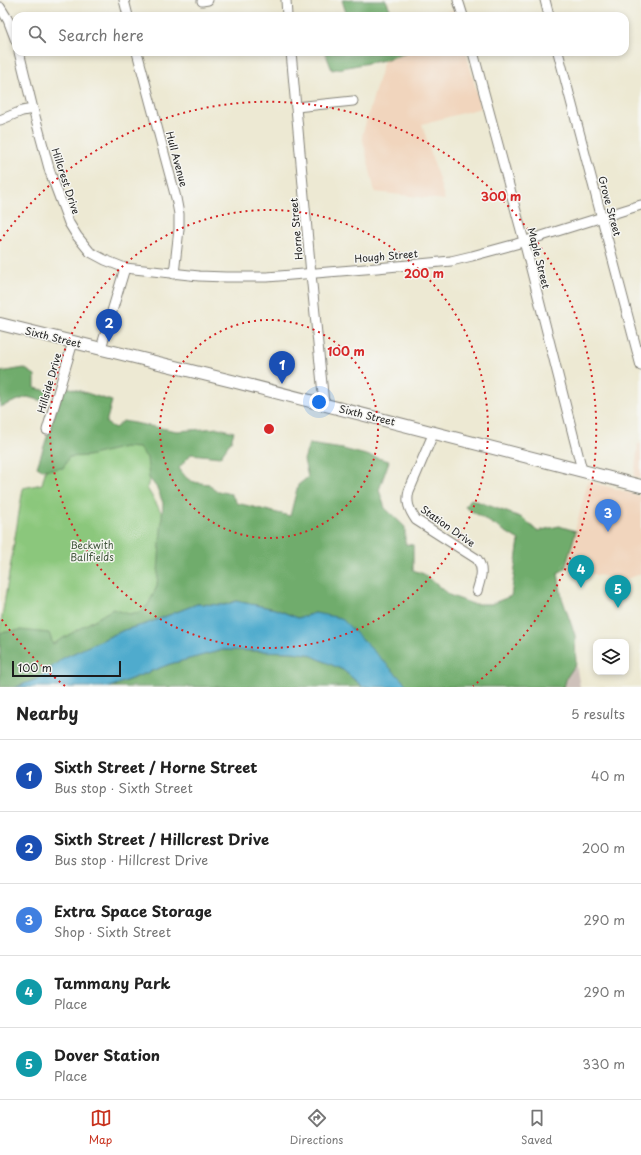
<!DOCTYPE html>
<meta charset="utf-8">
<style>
:root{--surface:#fff;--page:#f6f6f6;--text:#222;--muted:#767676;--line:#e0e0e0;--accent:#c8321e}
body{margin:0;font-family:"Playpen Sans",sans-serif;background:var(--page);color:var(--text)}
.controls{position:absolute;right:12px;bottom:12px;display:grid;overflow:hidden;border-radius:8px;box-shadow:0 2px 6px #0003}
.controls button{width:36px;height:36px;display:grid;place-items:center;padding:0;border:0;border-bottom:1px solid var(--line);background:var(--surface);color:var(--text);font:20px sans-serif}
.scale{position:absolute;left:12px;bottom:10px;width:109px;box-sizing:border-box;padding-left:4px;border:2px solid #1c1c1c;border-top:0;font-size:11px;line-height:14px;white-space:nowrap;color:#1c1c1c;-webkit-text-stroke:3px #f6f6f2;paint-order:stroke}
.you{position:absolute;left:319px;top:402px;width:14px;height:14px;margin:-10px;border:3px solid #fff;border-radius:50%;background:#1a73e8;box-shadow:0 0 0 6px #1a73e833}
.badge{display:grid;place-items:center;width:26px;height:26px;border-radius:50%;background:var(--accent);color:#fff;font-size:13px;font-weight:700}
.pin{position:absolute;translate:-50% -33px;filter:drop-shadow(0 1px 2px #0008)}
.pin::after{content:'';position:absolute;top:21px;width:14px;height:12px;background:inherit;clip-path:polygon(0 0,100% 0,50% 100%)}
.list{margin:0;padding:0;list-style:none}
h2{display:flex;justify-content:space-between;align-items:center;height:52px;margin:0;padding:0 16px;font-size:17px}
h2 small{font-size:13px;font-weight:400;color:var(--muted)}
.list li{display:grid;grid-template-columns:26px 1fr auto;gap:12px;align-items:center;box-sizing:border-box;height:72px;padding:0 16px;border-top:1px solid var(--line)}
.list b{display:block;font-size:15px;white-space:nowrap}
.list p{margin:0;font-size:13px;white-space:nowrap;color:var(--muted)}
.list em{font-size:13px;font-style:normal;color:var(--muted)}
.icon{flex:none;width:22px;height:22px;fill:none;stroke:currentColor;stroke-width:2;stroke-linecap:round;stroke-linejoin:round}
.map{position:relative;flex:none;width:641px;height:687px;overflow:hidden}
.search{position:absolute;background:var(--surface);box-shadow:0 2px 6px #0003;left:12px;right:12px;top:12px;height:44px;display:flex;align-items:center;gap:10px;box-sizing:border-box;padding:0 14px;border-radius:12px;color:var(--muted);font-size:15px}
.sheet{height:412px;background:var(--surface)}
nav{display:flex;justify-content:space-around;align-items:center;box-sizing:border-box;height:56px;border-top:1px solid var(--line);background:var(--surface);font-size:11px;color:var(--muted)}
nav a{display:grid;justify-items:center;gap:2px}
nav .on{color:var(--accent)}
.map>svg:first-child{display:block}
.built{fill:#f1d5bd}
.industrial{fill:#cec1ba}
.green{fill:#8bc77c;stroke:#54724c}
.forest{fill:#70ac6c;stroke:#466444}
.water{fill:#4fabcd;stroke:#366474}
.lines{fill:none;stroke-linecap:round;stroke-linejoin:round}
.street-casing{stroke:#848278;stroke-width:11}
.secondary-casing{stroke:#848278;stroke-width:14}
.street{stroke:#fff;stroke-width:9}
.secondary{stroke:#fff;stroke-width:12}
.ring{fill:none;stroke:#d62828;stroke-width:2;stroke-dasharray:2 4}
.labels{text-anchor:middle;stroke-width:3;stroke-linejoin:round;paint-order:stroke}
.street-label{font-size:10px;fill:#1c1c1c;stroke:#f6f6f2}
.park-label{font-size:10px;fill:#43583e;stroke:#f6f6f2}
.centre{fill:#d62828;stroke:#f6f6f2;stroke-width:2}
.ring-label{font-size:12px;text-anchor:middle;font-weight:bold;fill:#d62828;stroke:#f6f6f2;stroke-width:3;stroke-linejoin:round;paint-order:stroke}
</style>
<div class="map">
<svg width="641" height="687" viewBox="0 0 641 687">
<rect width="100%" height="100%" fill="#f6f6f2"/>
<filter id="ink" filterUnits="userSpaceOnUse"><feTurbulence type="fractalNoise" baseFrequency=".025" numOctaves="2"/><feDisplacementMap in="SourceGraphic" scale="8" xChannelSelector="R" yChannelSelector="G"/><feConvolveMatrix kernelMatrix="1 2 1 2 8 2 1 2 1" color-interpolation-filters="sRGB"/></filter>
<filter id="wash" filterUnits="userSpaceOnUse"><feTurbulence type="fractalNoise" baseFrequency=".012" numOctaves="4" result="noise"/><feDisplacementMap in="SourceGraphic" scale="16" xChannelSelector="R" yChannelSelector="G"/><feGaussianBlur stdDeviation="0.9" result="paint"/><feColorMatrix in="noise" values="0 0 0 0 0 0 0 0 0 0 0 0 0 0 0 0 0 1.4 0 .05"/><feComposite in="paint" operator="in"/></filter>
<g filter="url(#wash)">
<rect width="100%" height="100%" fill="#ede9d3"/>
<g class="built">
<polygon points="454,10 456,16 429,16"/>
<polygon points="406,52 466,52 481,108 422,124 445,200 375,192 362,136 384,60 407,54"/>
<polygon points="638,444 641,444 641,479 634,477"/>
<polygon points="588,481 641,496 641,574 624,580 565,569"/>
</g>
<polygon class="industrial" points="576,664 580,687 564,687 567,677"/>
<polygon class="green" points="159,444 147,488 182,547 162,609 0,687 0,629 23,488 42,484 52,445"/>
<g class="forest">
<polygon points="342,0 386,0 393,16 347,16"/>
<polygon points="325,52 406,52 407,53 384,60 332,70"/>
<polygon points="24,368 35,375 35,388 48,391 47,402 27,397 0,407 0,372"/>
<path d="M64 386 112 401 106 423 115 428 123 421 177 431 219 428 234 432 231 441 220 457 191 454 179 468C189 483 192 482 209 484L214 490 231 494 237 503 290 516 298 485 308 477 304 460 309 444 343 449 389 461 379 490 385 508 405 527V544L413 545V570L424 574 449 595 473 604H491L511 596 519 540 465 507 471 499 523 518 537 531 559 526 576 531 565 569 558 573 562 598 575 635 576 664 567 677 564 687H409L398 676 315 613 298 618 275 609 236 601 225 605 197 604 146 624 124 630 63 658 37 679 16 687H0V633L20 630 49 633 53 644 113 609 129 614 140 612 148 605 157 586 163 503 157 488 149 478 147 458 139 448 124 447 88 456 69 457 63 468 42 470 37 467Z"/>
<polygon points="222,650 292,652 308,654 343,670 363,687 110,687 170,664"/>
</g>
<polygon class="water" points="236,601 275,609 298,618 315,613 341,618 409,687 363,687 343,670 308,654 292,652 223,650 170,664 110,687 16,687 37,679 63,658 124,630 146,624 197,604 225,605"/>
</g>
<g filter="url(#ink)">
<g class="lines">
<g class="street-casing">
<g id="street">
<polyline points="124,0 128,16"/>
<polyline points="286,0 287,16"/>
<polyline points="458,0 463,16"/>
<polyline points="545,0 549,16"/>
<polyline points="202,1 208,0"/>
<polyline points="0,7 8,20 16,41"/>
<polyline points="137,52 176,198 179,214 179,229 174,274"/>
<polyline points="291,52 311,274 324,404"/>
<polyline points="473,52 524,241 582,470"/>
<polyline points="558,52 641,366"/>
<polyline points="296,107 353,101"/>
<polyline points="33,109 50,172 69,223 77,236 90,252 105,260 125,268 199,276 226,277 267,277 377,268 451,261 472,256 516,244 641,205"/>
<polyline points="0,120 22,111 33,109 19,52"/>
<polyline points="101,348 125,268"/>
<polyline points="47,430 73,342"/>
<path d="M434 432 409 491C406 502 409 510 416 520L477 559C485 570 480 580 477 591"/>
</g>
</g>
<g class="secondary-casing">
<polyline id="secondary" points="0,324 236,382 641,486"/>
</g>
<use href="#street" class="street"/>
<use href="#secondary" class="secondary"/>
</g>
</g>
<g class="ring">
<circle cx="269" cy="429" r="109"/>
<circle cx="269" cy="429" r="219"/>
<path d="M65 686A328 328 0 0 1 0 617M0 241A328 328 0 1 1 473 686"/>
</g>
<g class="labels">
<g class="street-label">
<text transform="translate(177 159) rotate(75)" y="4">Hull Avenue</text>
<text transform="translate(66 181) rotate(72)" y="4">Hillcrest Drive</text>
<text transform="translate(610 206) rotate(75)" y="4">Grove Street</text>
<text transform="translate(296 229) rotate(-95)" y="4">Horne Street</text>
<text transform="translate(386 256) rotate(-5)" y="4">Hough Street</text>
<text transform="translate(539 258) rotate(76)" y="4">Maple Street</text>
<text transform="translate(53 337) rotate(14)" y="4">Sixth Street</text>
<text transform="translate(49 383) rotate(-74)" y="4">Hillside Drive</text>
<text transform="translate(367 415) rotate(14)" y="4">Sixth Street</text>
<text transform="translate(448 526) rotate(35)" y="4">Station Drive</text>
</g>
<g class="park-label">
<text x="92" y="549">Beckwith<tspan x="92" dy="12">Ballfields</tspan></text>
</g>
</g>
<circle cx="269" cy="429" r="6" class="centre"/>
<g class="ring-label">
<text x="501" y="201">300 m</text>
<text x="424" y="278">200 m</text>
<text x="346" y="356">100 m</text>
</g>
</svg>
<div class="controls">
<button><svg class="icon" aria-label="layers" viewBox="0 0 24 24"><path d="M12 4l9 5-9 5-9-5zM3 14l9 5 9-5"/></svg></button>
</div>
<div class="scale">100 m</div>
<div class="you"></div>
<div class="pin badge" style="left:282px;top:384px;background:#1a4fb4">1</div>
<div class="pin badge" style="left:109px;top:342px;background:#1a4fb4">2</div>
<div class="pin badge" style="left:608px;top:532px;background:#3f7fe0">3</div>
<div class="pin badge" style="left:581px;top:588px;background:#0f9aa8">4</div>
<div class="pin badge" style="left:618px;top:608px;background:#0f9aa8">5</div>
<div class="search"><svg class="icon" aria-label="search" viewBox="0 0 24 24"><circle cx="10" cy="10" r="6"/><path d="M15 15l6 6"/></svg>Search here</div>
</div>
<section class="sheet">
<h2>Nearby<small>5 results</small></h2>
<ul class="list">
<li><span class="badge" style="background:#1a4fb4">1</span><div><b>Sixth Street / Horne Street</b><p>Bus stop · Sixth Street</p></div><em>40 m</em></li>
<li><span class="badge" style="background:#1a4fb4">2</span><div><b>Sixth Street / Hillcrest Drive</b><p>Bus stop · Hillcrest Drive</p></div><em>200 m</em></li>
<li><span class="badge" style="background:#3f7fe0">3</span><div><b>Extra Space Storage</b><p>Shop · Sixth Street</p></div><em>290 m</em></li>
<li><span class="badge" style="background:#0f9aa8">4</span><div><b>Tammany Park</b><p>Place</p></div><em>290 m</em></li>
<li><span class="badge" style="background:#0f9aa8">5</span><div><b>Dover Station</b><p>Place</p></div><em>330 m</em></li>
</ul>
</section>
<nav>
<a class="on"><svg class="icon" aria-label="map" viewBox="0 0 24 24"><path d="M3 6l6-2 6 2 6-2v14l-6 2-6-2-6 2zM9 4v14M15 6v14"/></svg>Map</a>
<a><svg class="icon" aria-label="directions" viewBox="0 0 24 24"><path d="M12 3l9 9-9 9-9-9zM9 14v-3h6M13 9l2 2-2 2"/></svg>Directions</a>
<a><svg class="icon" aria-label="saved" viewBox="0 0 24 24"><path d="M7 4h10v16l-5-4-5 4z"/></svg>Saved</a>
</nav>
